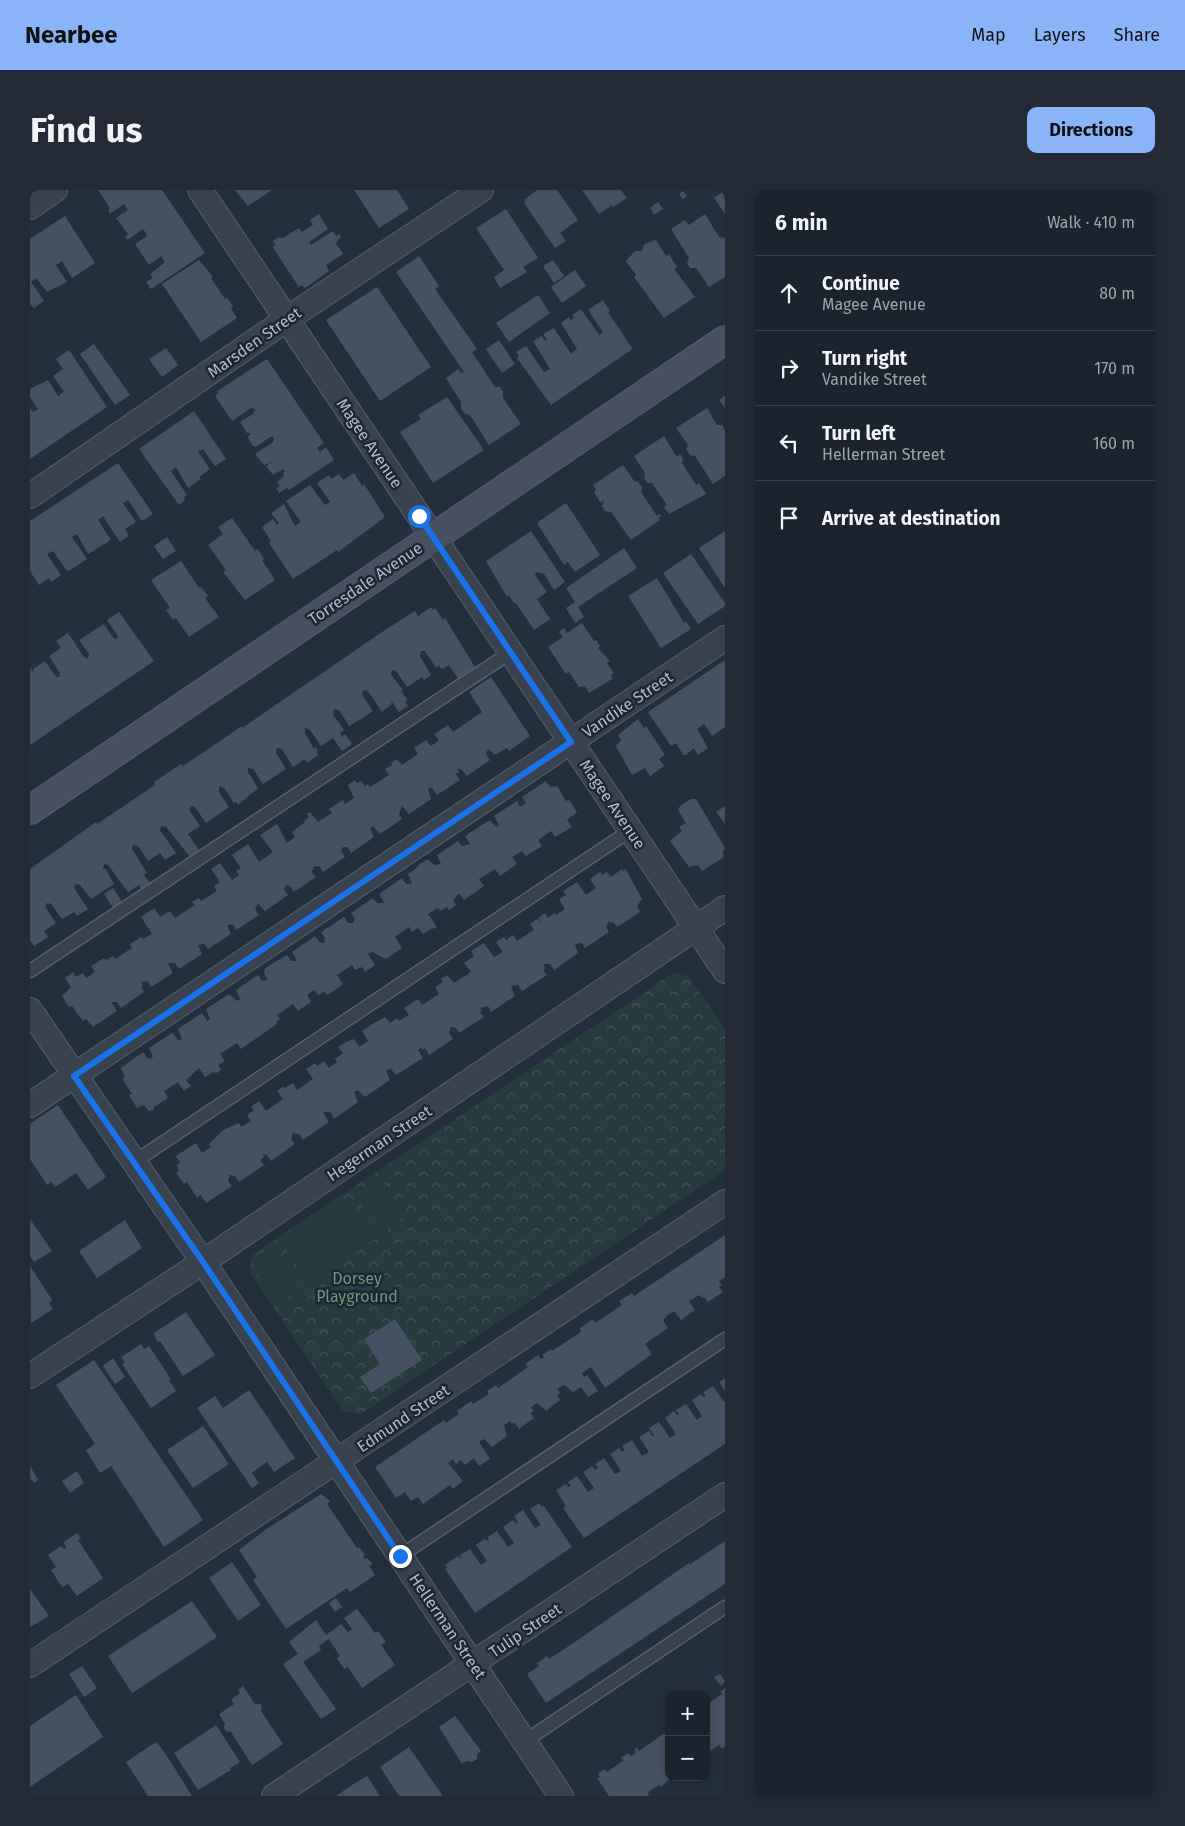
<!DOCTYPE html>
<meta charset="utf-8">
<style>
:root{--surface:#1b232e;--page:#242b36;--text:#f1f3f6;--muted:#a0a4aa;--line:#39404a;--accent:#8ab4f8}
body{margin:0;font-family:"Fira Sans",sans-serif;background:var(--page);color:var(--text)}
.controls{position:absolute;right:15px;bottom:15px;display:grid;overflow:hidden;border-radius:10px;box-shadow:0 2px 8px #0003}
.controls button{width:45px;height:45px;display:grid;place-items:center;padding:0;border:0;border-bottom:1px solid var(--line);background:var(--surface);color:var(--text);font:25px sans-serif}
.stop{position:absolute;width:15px;height:15px;margin:-11px;border:4px solid #1a73e8;border-radius:50%;background:#fff}
.stop.end{background:#1a73e8;border-color:#fff;box-shadow:0 1px 5px #0008}
.list{margin:0;padding:0;list-style:none}
h2{display:flex;justify-content:space-between;align-items:center;height:65px;margin:0;padding:0 20px;font-size:21px}
h2 small{font-size:16px;font-weight:400;color:var(--muted)}
.list li{display:grid;grid-template-columns:32px 1fr auto;gap:15px;align-items:center;box-sizing:border-box;height:75px;padding:0 20px;border-top:1px solid var(--line)}
.list b{display:block;font-size:19px;white-space:nowrap}
.list p{margin:0;font-size:16px;white-space:nowrap;color:var(--muted)}
.list em{font-size:16px;font-style:normal;color:var(--muted)}
.icon{flex:none;width:28px;height:28px;fill:none;stroke:currentColor;stroke-width:2;stroke-linecap:round;stroke-linejoin:round}
.map{position:relative;flex:none;width:695px;height:1606px;overflow:hidden;border-radius:10px}
header{display:flex;align-items:center;gap:30px;box-sizing:border-box;height:70px;padding:0 25px;background:var(--accent);color:#111}
header strong{font-size:24px}
nav{display:flex;gap:28px;margin-inline-start:auto;font-size:18px}
.intro{display:flex;align-items:center;justify-content:space-between;box-sizing:border-box;height:120px;padding:0 30px}
h1{margin:0;font-size:35px}
.button{padding:12px 22px;border-radius:10px;background:var(--accent);color:#111;font-size:18px;font-weight:700}
main{display:flex;gap:30px;padding:0 30px}
aside{flex:1;background:var(--surface);border-radius:10px;box-shadow:0 2px 8px #0003}
.map>svg:first-child{display:block}
.park{fill:url(#park-crowns)}
.pitch{fill:#263c3f}
.building{fill:#455162}
.lines{fill:none;stroke-linecap:round;stroke-linejoin:round}
.lane-casing{stroke:#565f6c;stroke-width:15}
.street-casing{stroke:#565f6c;stroke-width:26}
.secondary-casing{stroke:#565f6c;stroke-width:30}
.lane{stroke:#38414e;stroke-width:12}
.street{stroke:#38414e;stroke-width:24}
.secondary{stroke:#465061;stroke-width:28}
.route{stroke:#1a73e8;stroke-width:6}
.labels{text-anchor:middle;stroke-width:5;stroke-linejoin:round;paint-order:stroke}
.street-label{font-size:16px;fill:#b4bcc9;stroke:#1d2633}
.park-label{font-size:16px;fill:#6b9a76;stroke:#1d2633}
</style>
<header>
<strong>Nearbee</strong>
<nav><a>Map</a><a>Layers</a><a>Share</a></nav>
</header>
<div class="intro"><h1>Find us</h1><a class="button">Directions</a></div>
<main>
<div class="map">
<svg width="695" height="1606" viewBox="0 0 695 1606">
<defs>
<pattern id="park-crowns" width="20" height="18" patternUnits="userSpaceOnUse" patternTransform="scale(1.25)"><rect width="20" height="18" fill="#263c3f"/><path d="M2 6a3 3 0 1 1 6 0M12 15a3 3 0 1 1 6 0" fill="none" stroke="#435659"/></pattern>
</defs>
<rect width="100%" height="100%" fill="#242f3e"/>
<polygon class="park" points="643,783 658,786 695,840 695,980 331,1224 313,1221 220,1082 222,1065"/>
<g class="pitch">
<polygon points="350,987 372,1020 370,1031 350,1045 324,1004"/>
<polygon points="317,1008 345,1049 279,1094 251,1052"/>
<polygon points="244,1056 273,1098 245,1115 225,1080 226,1068"/>
</g>
<g class="building">
<polygon points="68,0 132,0 175,63 121,99 116,92 123,88 120,84 135,72 131,66 119,75 105,54 117,46 116,43 113,39 97,50 95,47 98,44 86,28 98,20 94,14 80,24 78,20 80,18"/>
<polygon points="205,0 242,0 218,16"/>
<polygon points="324,0 367,0 379,19 349,38"/>
<polygon points="507,0 527,0 548,30 530,43 536,51 525,58 494,13 496,12 494,10"/>
<polygon points="552,0 591,0 597,8 583,17 578,12 581,16 569,24"/>
<polygon points="695,0 695,24 684,8"/>
<polygon points="653,1 657,6 653,9 649,4"/>
<polygon points="628,12 633,19 624,25 620,18"/>
<polygon points="476,19 508,68 493,77 497,82 470,98 464,87 474,80 446,38"/>
<polygon points="289,24 298,39 279,52 281,55 303,41 306,46 309,44 311,47 306,53 313,64 296,75 299,81 275,98 272,95 269,97 251,70 243,57 246,55 243,51 249,47 253,48 269,38 272,42 283,35 280,30"/>
<polygon points="675,24 689,47 695,48 695,87 679,97 666,78 660,78 657,73 659,68 641,39 655,30 659,35"/>
<polygon points="35,26 65,73 42,88 32,71 26,75 37,92 17,102 6,88 1,92 14,111 4,118 0,114 0,49"/>
<polygon points="626,50 636,66 639,64 647,77 644,79 665,107 634,128 604,87 606,85 596,71 605,61 612,61 614,54"/>
<polygon points="389,66 409,96 405,99 447,159 442,162 465,197 470,197 473,202 473,208 491,234 459,255 440,225 435,224 431,219 431,212 416,188 428,179 431,183 434,182 366,82"/>
<polygon points="169,70 183,87 181,88 195,109 197,108 203,116 201,118 207,128 171,152 132,94"/>
<polygon points="523,70 534,86 524,93 513,76"/>
<polygon points="545,80 556,96 532,113 521,97"/>
<polygon points="347,97 401,177 350,211 296,130"/>
<polygon points="508,105 520,123 479,152 466,133"/>
<polygon points="573,110 580,121 578,122 602,158 601,160 521,215 487,168 489,166 486,162 496,156 514,182 520,179 503,151 512,146 515,151 517,150 513,144 524,138 541,164 547,159 531,133 539,127 541,130 544,128 542,125 551,119 569,145 573,142 558,120"/>
<polygon points="469,150 485,174 472,183 456,159"/>
<polygon points="64,154 100,205 85,215 50,164"/>
<polygon points="136,158 148,175 132,187 119,169"/>
<polygon points="39,160 77,217 0,269 0,218 3,222 8,219 0,207 0,199 18,190 28,206 34,202 23,186 33,179 26,169"/>
<polygon points="237,169 294,253 287,258 290,262 296,257 304,270 259,300 257,298 249,303 246,298 250,296 247,292 254,286 253,283 255,281 253,279 243,285 236,276 242,272 234,275 225,264 243,252 244,247 240,247 226,257 222,255 218,247 221,243 217,243 210,232 223,224 225,219 221,218 202,231 185,206 189,203 187,201"/>
<polygon points="695,206 695,218 689,210"/>
<polygon points="417,207 454,260 403,293 370,242 391,229 388,225"/>
<polygon points="677,218 687,235 692,235 695,240 695,286 683,294 665,266 660,265 656,259 658,255 646,238"/>
<polygon points="164,221 196,269 185,276 173,259 171,260 168,262 180,279 169,287 171,289 158,298 146,277 141,281 157,305 154,307 155,310 149,315 109,259"/>
<polygon points="634,246 646,266 651,265 653,269 652,273 666,295 669,293 676,304 639,324 634,317 637,315 622,293 617,293 614,288 615,283 604,266"/>
<polygon points="88,273 123,324 112,331 98,310 93,313 106,332 95,339 99,346 90,352 73,326 68,330 81,350 58,364 47,344 42,347 57,369 39,381 36,380 23,361 17,364 31,385 21,392 19,388 9,395 0,381 0,331"/>
<polygon points="593,275 604,291 608,292 612,297 611,302 627,326 629,324 631,326 628,328 630,330 601,350 581,322 575,321 572,316 574,311 570,312 564,302 566,300 563,295"/>
<polygon points="324,283 332,296 334,294 355,327 308,362 307,360 263,389 239,353 241,351 232,337 243,329 247,335 249,333 241,323 254,314 265,336 271,332 256,311 280,295 295,315 300,312 287,293 299,285 301,289 309,284 313,290"/>
<polygon points="536,313 570,365 545,382 538,372 534,375 508,335 508,332"/>
<polygon points="202,328 225,361 228,359 234,369 232,370 245,390 215,410 193,382 196,380 178,355 193,344 188,337"/>
<polygon points="501,341 535,392 524,400 514,384 507,382 505,385 517,402 507,409 520,429 504,440 486,413 484,413 479,405 477,407 456,371"/>
<polygon points="695,341 695,398 669,358"/>
<polygon points="137,347 146,361 133,369 124,356"/>
<polygon points="594,358 607,378 548,417 554,427 545,433 536,418 545,412 536,398"/>
<polygon points="661,364 695,413 695,416 668,434 633,383"/>
<polygon points="151,371 169,398 171,397 178,406 175,408 189,427 159,447 146,428 143,430 136,420 140,418 121,390"/>
<polygon points="627,388 654,433 656,431 661,439 631,458 598,406"/>
<polygon points="401,417 403,420 405,418 413,430 415,428 446,479 429,490 419,475 412,479 409,476 406,478 395,461 391,461 390,466 401,485 394,490 392,487 377,497 366,481 362,480 361,485 373,500 371,501 377,510 375,512 378,516 369,522 360,509 362,514 352,522 338,501 333,500 332,505 343,521 331,529 319,536 309,520 304,519 303,525 314,540 310,543 312,547 315,544 322,554 312,561 303,548 291,556 280,540 275,538 275,543 284,559 286,557 288,561 286,562 288,565 277,573 275,569 263,577 252,559 247,558 246,563 256,579 233,594 223,579 218,578 218,582 228,598 208,615 206,612 204,613 194,598 189,596 189,602 199,617 176,633 165,617 161,616 159,620 170,636 158,644 171,663 162,669 160,667 136,637 131,636 130,640 146,663 135,670 130,663 118,671 108,656 103,655 102,659 117,683 114,685 121,694 112,700 109,695 98,702 78,675 74,674 73,679 76,679 84,694 61,709 50,695 45,694 44,698 58,719 47,726 44,722 32,729 21,714 17,713 15,717 26,733 14,741 18,747 4,756 0,751 0,679 66,632 67,634 125,595 124,592 151,574 153,576 212,536 212,538 355,440 385,421 388,426"/>
<polygon points="89,422 124,471 0,555 0,477 5,485 3,479 15,471 26,487 29,487 30,483 19,466 31,458 26,451 38,443 54,467 58,469 59,464 49,450 60,443 61,446 61,442 74,434 84,449 87,449 88,446 77,430"/>
<polygon points="552,433 564,451 566,450 570,456 568,458 580,471 577,473 584,483 581,485 582,489 559,503 555,496 549,497 539,482 536,484 518,457 533,447 529,442 534,438 537,443"/>
<polygon points="695,470 695,537 682,546 674,534 667,539 678,558 668,565 664,558 656,565 653,565 646,553 641,556 618,522"/>
<polygon points="461,487 500,546 479,561 477,558 465,565 458,559 456,564 460,570 437,586 432,580 428,578 429,582 426,584 430,590 407,605 401,597 398,599 401,609 379,624 372,616 369,624 372,629 350,644 343,636 340,638 344,647 321,663 317,657 313,657 311,661 315,667 293,682 289,676 283,677 284,679 281,681 286,687 264,702 260,696 256,695 254,700 258,705 235,721 228,714 225,719 229,725 206,740 203,734 197,735 201,744 178,759 174,754 168,755 172,764 149,779 145,773 140,773 138,774 143,783 121,797 118,791 111,792 113,795 111,796 114,802 91,818 87,812 81,812 87,821 63,837 56,829 53,831 42,816 39,817 32,806 41,797 35,788 43,782 46,787 53,783 56,788 65,782 61,776 74,768 76,770 83,766 85,769 102,758 100,754 111,747 113,749 122,744 111,727 124,718 130,727 140,721 145,728 165,715 162,712 169,708 171,711 187,701 184,696 190,692 181,679 190,673 202,690 209,685 206,681 211,678 202,665 218,654 229,672 243,662 230,645 247,634 257,653 265,647 262,642 275,632 274,631 279,627 277,624 280,622 288,632 302,623 299,619 305,615 313,610 315,614 324,608 318,595 325,590 327,593 331,591 335,596 338,594 340,597 359,585 355,579 362,575 361,573 367,569 372,575 388,564 384,558 396,550 401,556 409,550 404,544 418,535 423,542 452,522 439,502"/>
<polygon points="608,529 614,538 616,536 635,565 629,569 634,576 620,586 615,578 602,585 586,556 591,550 588,545"/>
<polygon points="516,591 520,597 527,596 536,611 539,610 547,622 537,630 542,637 525,647 521,641 508,650 512,656 496,666 492,661 482,667 487,674 470,686 465,679 449,689 454,696 434,710 430,704 427,705 423,711 426,715 419,720 417,717 410,721 408,718 398,724 407,737 404,739 403,738 393,744 388,738 382,742 379,737 365,747 372,758 356,769 342,762 338,764 345,775 335,782 332,777 325,780 322,775 307,785 313,794 305,800 297,805 294,802 288,805 284,800 277,805 281,812 275,816 268,821 263,814 247,825 250,829 246,832 247,834 231,845 211,859 207,853 190,864 195,871 188,875 191,880 185,884 184,882 175,887 169,878 156,890 161,896 154,901 148,892 134,901 138,908 124,917 124,920 119,921 114,915 107,918 99,905 102,904 92,889 95,887 91,878 113,862 117,868 120,869 123,867 119,858 142,843 149,851 152,849 148,839 172,823 177,831 180,829 176,819 199,804 207,811 210,809 206,800 228,785 232,791 238,790 234,784 235,778 257,765 261,771 267,771 262,762 285,746 289,752 294,753 295,748 291,742 314,727 318,733 323,733 325,729 321,723 343,708 347,713 354,713 349,704 372,688 376,694 382,694 378,684 389,676 388,675 398,669 404,675 411,674 407,665 428,651 432,656 440,654 435,646 458,631 461,631 466,637 469,635 464,626 487,611 490,617 496,613 492,607"/>
<polygon points="661,609 666,609 695,658 692,663 694,667 672,681 668,675 659,677 640,651 652,641 649,637 656,633 648,620 650,616"/>
<polygon points="695,616 695,634 686,622"/>
<polygon points="592,679 593,681 596,679 612,709 607,716 610,722 587,737 583,732 581,733 579,731 576,737 579,742 555,758 552,753 545,754 548,763 524,780 520,774 513,774 515,778 513,780 517,785 492,801 488,795 481,796 485,806 461,822 458,816 450,818 452,820 450,822 454,827 429,843 426,838 421,837 419,843 423,849 399,865 395,858 392,860 391,857 388,860 393,868 366,885 360,878 356,881 360,890 335,907 328,900 324,902 328,912 304,929 300,922 295,922 293,923 299,932 273,950 269,944 263,943 261,949 265,954 241,971 237,965 232,964 234,967 230,970 234,975 209,992 205,986 200,985 198,991 202,996 176,1013 171,1005 167,1008 157,992 154,994 146,983 149,981 147,975 150,972 146,966 166,953 172,963 181,957 179,954 193,940 209,933 211,937 221,931 217,925 224,920 221,917 229,911 236,921 253,909 247,901 254,896 255,898 263,893 267,900 283,889 276,879 285,873 287,876 294,871 299,878 307,872 305,869 313,863 308,857 316,852 324,849 329,857 338,851 332,841 347,831 347,832 355,827 360,833 367,828 369,831 379,825 374,818 388,809 392,815 409,804 405,797 413,792 411,789 417,785 424,793 441,782 434,773 444,766 441,761 454,753 464,767 473,762 466,752 474,747 476,750 483,745 487,751 504,740 500,734 507,729 512,734 508,728 515,723 518,728 524,723 526,725 535,719 529,709 536,705 533,701 547,692 556,705 566,698 560,689 570,682 572,685 577,682 581,687"/>
<polygon points="83,698 93,713 84,719 74,704"/>
<polygon points="28,915 76,987 58,1000 46,983 25,997 21,992 17,995 0,969 0,934"/>
<polygon points="0,1029 22,1061 4,1072 0,1066"/>
<polygon points="95,1030 112,1058 67,1088 49,1061"/>
<polygon points="695,1045 695,1087 689,1091 692,1095 689,1097 693,1102 678,1112 674,1107 672,1108 669,1105 659,1111 665,1120 651,1130 644,1121 638,1125 633,1130 638,1138 615,1154 622,1164 575,1198 561,1177 552,1183 554,1187 557,1185 568,1201 558,1207 551,1197 543,1202 534,1195 527,1199 530,1203 527,1205 530,1210 516,1221 507,1213 501,1217 504,1221 500,1223 504,1228 489,1239 484,1232 482,1234 480,1231 474,1235 477,1246 469,1252 462,1257 454,1249 449,1252 460,1269 449,1276 444,1268 435,1275 431,1270 426,1274 423,1269 418,1273 433,1291 423,1299 420,1295 393,1314 388,1307 381,1311 375,1302 366,1308 345,1277 414,1230 416,1233 429,1224 427,1221 441,1211 443,1214 459,1204 457,1201 466,1195 468,1198 498,1177 495,1174 508,1165 511,1169 514,1167 512,1165 521,1159 522,1161 551,1142 550,1138 563,1129 565,1133 592,1115 589,1111 602,1103 604,1106"/>
<polygon points="0,1076 22,1110 19,1113 23,1119 1,1133"/>
<polygon points="156,1122 185,1165 153,1186 130,1151 127,1152 124,1143"/>
<polygon points="365,1129 392,1170 341,1203 330,1187 350,1174 334,1149"/>
<polygon points="111,1154 114,1159 119,1156 141,1189 139,1190 146,1201 121,1218 92,1174 95,1172 91,1167"/>
<polygon points="83,1168 95,1187 85,1194 73,1176"/>
<polygon points="64,1170 173,1330 134,1357 81,1276 70,1283 56,1260 65,1254 26,1195"/>
<polygon points="695,1188 695,1201 689,1192"/>
<polygon points="683,1196 694,1212 695,1211 695,1254 554,1348 533,1318 536,1316 526,1300 536,1294 538,1297 541,1296 538,1292 547,1286 558,1302 564,1298 553,1282 562,1276 565,1280 568,1278 565,1274 574,1268 585,1284 591,1281 580,1264 589,1258 592,1262 595,1260 592,1256 602,1250 612,1266 619,1262 609,1247 619,1241 622,1246 624,1245 619,1238 629,1232 640,1248 646,1244 635,1228 644,1221 647,1225 649,1224 646,1220 656,1214 667,1230 670,1228 672,1226 662,1210 671,1204 673,1207 676,1206 673,1202"/>
<polygon points="219,1200 265,1268 244,1282 237,1272 222,1283 229,1293 222,1298 167,1218 185,1206 193,1218"/>
<polygon points="173,1236 199,1274 163,1298 137,1260"/>
<polygon points="0,1276 8,1290 4,1293 2,1289 0,1290"/>
<polygon points="47,1281 54,1293 40,1303 32,1291"/>
<polygon points="291,1304 300,1311 297,1314 327,1358 329,1357 335,1365 333,1366 335,1369 337,1368 343,1374 339,1376 345,1385 320,1402 317,1398 256,1439 223,1390 227,1387 209,1360 235,1340"/>
<polygon points="509,1313 512,1317 514,1316 542,1357 445,1423 415,1379 417,1378 415,1375 428,1366 432,1370 430,1365 440,1359 451,1375 457,1371 446,1355 455,1349 459,1352 458,1347 467,1341 478,1357 484,1353 473,1337 483,1330 486,1334 488,1332 484,1326 493,1320 505,1338 511,1335 500,1319"/>
<polygon points="47,1343 51,1348 48,1350 73,1388 47,1406 38,1394 32,1397 21,1380 26,1377 18,1365 31,1356 34,1359 36,1358 34,1352"/>
<polygon points="695,1351 695,1394 516,1513 497,1484 509,1476 507,1473 517,1466 519,1469 542,1454 659,1373 659,1375"/>
<polygon points="202,1372 231,1415 208,1431 179,1388"/>
<polygon points="0,1399 19,1426 0,1437"/>
<polygon points="306,1408 312,1417 305,1422 299,1413"/>
<polygon points="162,1411 187,1447 102,1503 78,1466"/>
<polygon points="327,1419 345,1443 348,1441 356,1452 351,1455 365,1475 332,1498 318,1477 314,1479 307,1468 310,1466 299,1449 289,1456 291,1460 273,1472 306,1519 291,1529 253,1474 268,1464 259,1452 286,1430 296,1445 311,1434 318,1442 322,1439 314,1428"/>
<polygon points="52,1476 67,1498 54,1507 39,1484"/>
<polygon points="690,1484 695,1491 691,1496 684,1487"/>
<polygon points="213,1496 225,1514 230,1514 232,1517 231,1521 253,1554 222,1575 201,1542 196,1541 194,1538 195,1534 189,1524 204,1514 201,1510 210,1503 208,1500"/>
<polygon points="695,1498 695,1556 692,1559 689,1555 676,1564 676,1515 692,1504 690,1502"/>
<polygon points="46,1505 73,1547 0,1597 0,1536"/>
<polygon points="425,1526 451,1561 447,1564 447,1569 442,1572 437,1571 432,1574 409,1537"/>
<polygon points="186,1535 210,1572 200,1578 201,1580 168,1600 144,1563"/>
<polygon points="639,1540 639,1587 642,1587 631,1597 629,1595 618,1602 619,1606 579,1606 567,1588 570,1587 568,1584 574,1579 577,1582 593,1571 591,1568 598,1563 601,1566 606,1563 604,1560 607,1557 609,1561"/>
<polygon points="126,1552 135,1563 162,1606 118,1606 96,1572"/>
<polygon points="379,1557 401,1589 413,1606 369,1606 350,1577"/>
<polygon points="337,1586 350,1606 306,1606 322,1595"/>
</g>
<g class="lines">
<g class="lane-casing">
<g id="lane">
<polyline points="0,781 481,462"/>
<polyline points="104,972 601,640"/>
<polyline points="370,1366 695,1149"/>
<polyline points="495,1551 695,1417"/>
</g>
</g>
<g class="street-casing">
<g id="street">
<polyline points="170,0 695,781"/>
<polyline points="0,17 25,0"/>
<polyline points="0,306 257,129 451,0"/>
<polyline points="0,820 173,1072 531,1606"/>
<polyline points="0,915 695,448"/>
<polyline points="0,1186 173,1072 695,718"/>
<polyline points="0,1475 695,1012"/>
<polyline points="244,1606 695,1305"/>
</g>
</g>
<g class="secondary-casing">
<polyline id="secondary" points="0,620 695,150"/>
</g>
<use href="#lane" class="lane"/>
<use href="#street" class="street"/>
<use href="#secondary" class="secondary"/>
</g>
<g class="lines">
<polyline class="route" points="370,1366 173,1072 44,886 541,552 389,326"/>
</g>
<g class="labels">
<g class="street-label">
<text transform="translate(224 152) rotate(-35)" y="6">Marsden Street</text>
<text transform="translate(340 253) rotate(56)" y="6">Magee Avenue</text>
<text transform="translate(335 393) rotate(-34)" y="6">Torresdale Avenue</text>
<text transform="translate(597 514) rotate(-34)" y="6">Vandike Street</text>
<text transform="translate(583 614) rotate(56)" y="6">Magee Avenue</text>
<text transform="translate(349 953) rotate(-34)" y="6">Hegerman Street</text>
<text transform="translate(373 1228) rotate(-34)" y="6">Edmund Street</text>
<text transform="translate(418 1436) rotate(56)" y="6">Hellerman Street</text>
<text transform="translate(495 1440) rotate(-34)" y="6">Tulip Street</text>
</g>
<g class="park-label">
<text x="327" y="1094">Dorsey<tspan x="327" dy="18">Playground</tspan></text>
</g>
</g>
</svg>
<div class="controls">
<button>+</button>
<button>−</button>
</div>
<div class="stop" style="left:389px;top:326px"></div>
<div class="stop end" style="left:370px;top:1366px"></div>
</div>
<aside>
<h2>6 min<small>Walk · 410 m</small></h2>
<ul class="list">
<li><svg class="icon" aria-label="ahead" viewBox="0 0 24 24"><path d="M12 20V5M6 11l6-6 6 6"/></svg><div><b>Continue</b><p>Magee Avenue</p></div><em>80 m</em></li>
<li><svg class="icon" aria-label="right" viewBox="0 0 24 24"><path d="M7 20v-9h11M14 6l5 5-5 5"/></svg><div><b>Turn right</b><p>Vandike Street</p></div><em>170 m</em></li>
<li><svg class="icon" aria-label="left" viewBox="0 0 24 24"><path d="M17 20v-9H6M10 6l-5 5 5 5"/></svg><div><b>Turn left</b><p>Hellerman Street</p></div><em>160 m</em></li>
<li><svg class="icon" aria-label="arrive" viewBox="0 0 24 24"><path d="M6 21V4h12l-3 4 3 4H6"/></svg><div><b>Arrive at destination</b></div></li>
</ul>
</aside>
</main>
